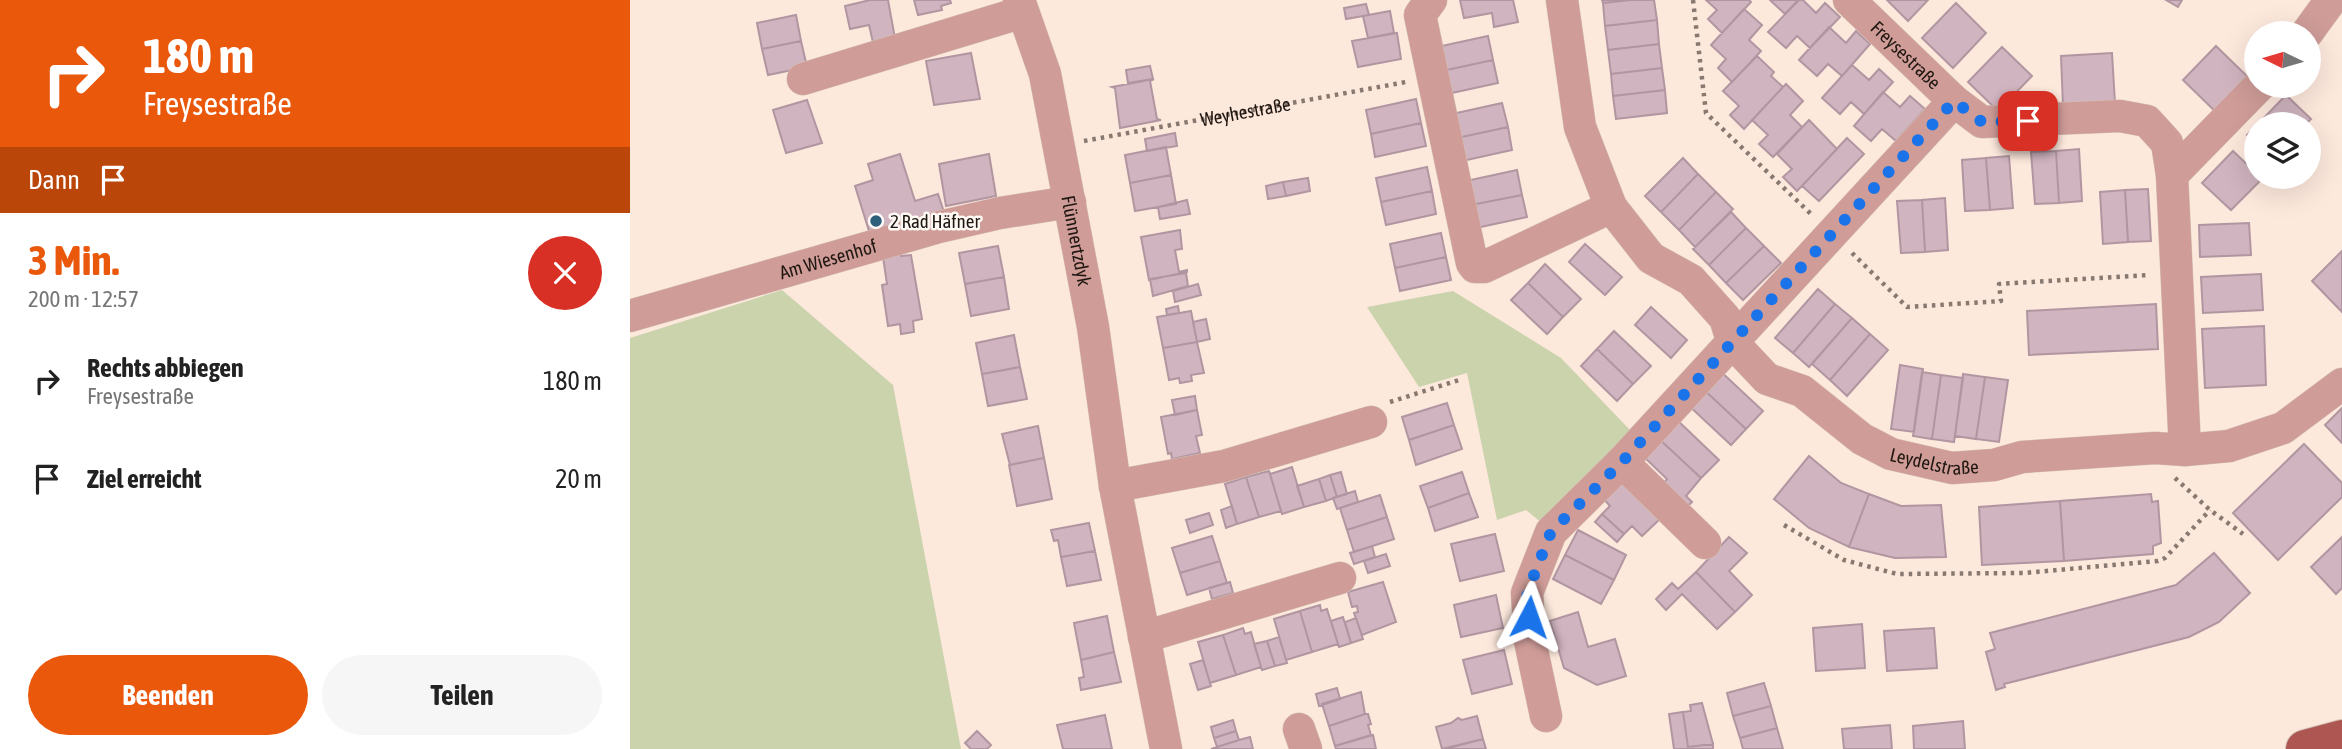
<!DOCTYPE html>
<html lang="de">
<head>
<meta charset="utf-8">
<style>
	body { margin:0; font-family:"Asap Condensed",sans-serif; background:#f6f6f6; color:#222; height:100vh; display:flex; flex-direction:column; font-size:26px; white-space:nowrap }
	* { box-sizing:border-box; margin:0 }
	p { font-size:23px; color:#767676 }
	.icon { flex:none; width:38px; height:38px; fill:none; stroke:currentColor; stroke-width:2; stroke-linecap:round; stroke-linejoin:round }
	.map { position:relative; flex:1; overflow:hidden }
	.side { display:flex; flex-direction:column; background:#fff; width:630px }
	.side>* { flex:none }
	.top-card { background:#ea580c; color:#fff; overflow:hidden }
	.needle { width:46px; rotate:275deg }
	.buttons { position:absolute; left:1614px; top:21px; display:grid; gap:14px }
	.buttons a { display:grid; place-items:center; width:77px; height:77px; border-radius:50%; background:#fff; box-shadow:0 7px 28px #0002; font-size:35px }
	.pin { position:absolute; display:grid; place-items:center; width:60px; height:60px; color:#fff; margin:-30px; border-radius:14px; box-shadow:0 4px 10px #0006 }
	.me { position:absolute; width:77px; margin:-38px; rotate:4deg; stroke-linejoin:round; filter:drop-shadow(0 0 5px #0008) }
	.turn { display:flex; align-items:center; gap:24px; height:147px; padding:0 28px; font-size:32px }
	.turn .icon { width:91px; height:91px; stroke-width:2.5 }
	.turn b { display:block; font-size:49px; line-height:60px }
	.then { display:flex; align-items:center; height:66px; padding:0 28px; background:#0003; gap:14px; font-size:26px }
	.round { display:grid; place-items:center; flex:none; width:74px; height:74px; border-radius:37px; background:#f6f6f6 }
	.overview { display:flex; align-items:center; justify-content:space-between; height:119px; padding:0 28px }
	h1 { font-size:42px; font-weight:700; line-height:52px; color:#ea580c }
	.cta { display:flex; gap:14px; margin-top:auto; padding:14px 28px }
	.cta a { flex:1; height:80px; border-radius:42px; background:#ea580c; color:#fff; font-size:28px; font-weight:700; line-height:80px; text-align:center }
	.cta a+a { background:#f6f6f6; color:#222 }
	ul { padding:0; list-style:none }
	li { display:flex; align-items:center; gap:21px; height:98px; padding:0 28px }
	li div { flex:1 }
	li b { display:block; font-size:26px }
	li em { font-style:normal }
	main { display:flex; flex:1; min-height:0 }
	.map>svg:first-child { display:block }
	.green { fill:#cbd3ad }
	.building { fill:#d0b4bf; stroke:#b196a1; stroke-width:2 }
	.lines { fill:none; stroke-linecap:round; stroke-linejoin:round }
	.minor-casing { stroke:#d5c2b7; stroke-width:33 }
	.major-casing { stroke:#d5c2b7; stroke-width:40 }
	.path { stroke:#887970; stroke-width:4.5; stroke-dasharray:3.5 5; stroke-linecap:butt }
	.minor { stroke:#cf9c98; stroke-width:32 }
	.major { stroke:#ae5651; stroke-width:38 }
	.route { stroke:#1a73e8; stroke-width:12; stroke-dasharray:0 21.6 }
	.poi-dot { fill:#2c607d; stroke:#fef9f5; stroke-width:2.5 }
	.labels { text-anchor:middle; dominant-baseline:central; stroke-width:5; stroke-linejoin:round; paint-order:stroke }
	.street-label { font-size:19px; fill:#201711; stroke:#fef9f5 }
	.poi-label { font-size:19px; fill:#201711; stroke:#fef9f5; text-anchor:start }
</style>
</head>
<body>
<main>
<section class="side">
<div class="top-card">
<div class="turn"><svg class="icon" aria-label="right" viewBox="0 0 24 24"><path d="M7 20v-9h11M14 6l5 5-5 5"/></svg><div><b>180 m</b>Freysestraße</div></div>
<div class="then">Dann<svg class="icon" aria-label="arrive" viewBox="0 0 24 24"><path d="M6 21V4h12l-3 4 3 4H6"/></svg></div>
</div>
<div class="overview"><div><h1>3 Min.</h1><p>200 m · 12:57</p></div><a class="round" style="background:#d93025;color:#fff"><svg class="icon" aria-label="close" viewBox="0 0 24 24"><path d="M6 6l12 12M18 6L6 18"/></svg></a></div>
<ul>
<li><svg class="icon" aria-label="right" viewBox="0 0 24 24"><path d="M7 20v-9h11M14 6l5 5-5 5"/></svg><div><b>Rechts abbiegen</b><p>Freysestraße</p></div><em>180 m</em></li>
<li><svg class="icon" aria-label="arrive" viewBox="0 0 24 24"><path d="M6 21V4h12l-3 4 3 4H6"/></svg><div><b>Ziel erreicht</b></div><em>20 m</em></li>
</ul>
<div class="cta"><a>Beenden</a><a>Teilen</a></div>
</section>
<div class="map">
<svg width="1712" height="749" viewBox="0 0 1712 749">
	<rect width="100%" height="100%" fill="#fde8dc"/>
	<path class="green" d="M152,290L263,385L331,749H0V338Z
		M823,291L931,358L1000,430L912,523L896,510L867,520L837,373L789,387L737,307Z"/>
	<path class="building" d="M240,0H258L266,44L244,47L239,25L220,29L215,6Z
		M284,0H320L321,3L311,6L312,10L288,15Z
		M830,0H883L888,22L864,27L862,13L834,18Z
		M972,0H1001L973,3Z
		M1001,0H1024L1027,20L975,26L973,3Z
		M1076,0H1119L1121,2L1092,33L1078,19L1087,10Z
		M1140,0H1168L1155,14Z
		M1169,0H1173L1186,13L1195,3L1210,17L1180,48L1167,36L1156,48L1138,32Z
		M1257,0H1298L1278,21Z
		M1536,0H1552L1548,7Z
		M1326,3L1356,33L1323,68L1292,38Z
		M736,4L739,15L716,19L714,8Z
		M1114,9L1132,25L1119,40L1131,51L1102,82L1088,68L1096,59L1081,45Z
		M760,11L764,33L738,38L733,16Z
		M166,15L171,41L132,49L127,23Z
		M1027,20L1029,44L978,50L975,26Z
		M1199,27L1216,43L1226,31L1240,44L1212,76L1198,64L1187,76L1169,60Z
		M767,33L771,59L728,67L722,41Z
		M858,36L863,60L812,71L807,47Z
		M171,41L177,67L138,75L132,49Z
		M1029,44L1032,68L981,74L978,50Z
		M1586,46L1622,81L1589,115L1553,80Z
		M1372,47L1402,76L1368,111L1338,82Z
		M341,53L350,99L304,105L296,61Z
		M1482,53L1485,103L1433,106L1431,56Z
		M1127,56L1144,72L1141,76L1153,87L1114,129L1100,115L1109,106L1093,91Z
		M863,60L868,83L817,94L812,71Z
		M1222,65L1239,80L1249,69L1263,82L1234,114L1221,102L1210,114L1192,98Z
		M520,66L523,79L498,83L496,70Z
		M1032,68L1035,90L983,96L981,74Z
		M524,79L520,81L527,119L531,120L490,128L485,88L482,87Z
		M1156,84L1173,101L1160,115L1172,127L1143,157L1129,144L1138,135L1122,120Z
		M1035,90L1037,113L986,119L983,96Z
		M1253,92L1270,107L1280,96L1295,109L1266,141L1252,129L1241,141L1224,126Z
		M1656,95L1681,119L1676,124H1628Z
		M786,99L791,123L741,134L736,110Z
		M177,100L192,143L156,153L143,110Z
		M872,103L878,127L827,138L822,114Z
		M1179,120L1207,149L1167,191L1153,177L1162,169L1147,154Z
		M791,123L796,146L745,157L741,134Z
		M1626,126V144L1617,135Z
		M878,127L882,150L832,161L827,138Z
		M545,133L547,146L517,151L515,139Z
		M1217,138L1234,154L1189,201L1172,186Z
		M536,147L541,175L500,183L495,155Z
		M1449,149L1452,201L1429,203L1426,151Z
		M1426,151L1429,203L1405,204L1401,152Z
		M1603,151L1626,173V177L1632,179L1601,210L1572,183Z
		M270,154L285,201L308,194L315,215L239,231L225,186L243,180L238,164Z
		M359,154L366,196L316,206L309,164Z
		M1379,156L1383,208L1360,210L1356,158Z
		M1053,158L1068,174L1031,212L1015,196Z
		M1356,158L1360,210L1335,211L1332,160Z
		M797,167L802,191L751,202L746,178Z
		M887,170L892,195L841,205L836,181Z
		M1068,174L1086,192L1049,230L1031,212Z
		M541,175L546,204L505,211L500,183Z
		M678,178L680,191L656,196L653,182Z
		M653,182L656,196L638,199L636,186Z
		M1518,189L1521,241L1498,242L1495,190Z
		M1495,190L1498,242L1473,244L1470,192Z
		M802,191L806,214L756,225L751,202Z
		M1086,192L1103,209L1065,247L1049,230Z
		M892,195L897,217L846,228L841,205Z
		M1315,198L1318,250L1295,252L1292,200Z
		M557,200L560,214L530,219L528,207Z
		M1292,200L1295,252L1271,253L1267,201Z
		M1101,212L1116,228L1079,265L1063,249Z
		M1619,223L1621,255L1570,257L1569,225Z
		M1116,228L1134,246L1096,283L1079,265Z
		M550,230L552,249L545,250L549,272L557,270V272L519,280L511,237Z
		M811,233L816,257L765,268L760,244Z
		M955,244L992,277L975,295L939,262Z
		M368,246L374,277L335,284L329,253Z
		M1134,246L1151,263L1113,300L1096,283Z
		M1712,251V312L1682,281Z
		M270,254L271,256L281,255L292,319L283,321L284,332L271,334L270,324L258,326L252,285L257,284L253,257Z
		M816,257L821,280L770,291L765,268Z
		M915,264L951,299L933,317L898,283Z
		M556,273L558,286L523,296L520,279Z
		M1631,274L1633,310L1573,313L1571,277Z
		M374,277L379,309L341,316L335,284Z
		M898,283L933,317L917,334L881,300Z
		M568,284L571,295L545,302L543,291Z
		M1188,289L1205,304L1163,353L1145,338Z
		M1205,304L1222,318L1179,367L1163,353Z
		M1526,304L1528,349L1399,355L1397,311Z
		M548,306L549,313L537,315L536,309Z
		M1021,307L1057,340L1041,358L1005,325Z
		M561,311L567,342L533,348L527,317Z
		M1222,318L1240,334L1200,380L1182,364Z
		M576,319L580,339L567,342L563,322Z
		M1634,326L1636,385L1575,388L1572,329Z
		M984,331L1021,366L1003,384L967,349Z
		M1240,334L1258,350L1217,396L1200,380Z
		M384,335L390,367L352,374L346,343Z
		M567,342L574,373L561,375L562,381L550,383L549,378L539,380L533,348Z
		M967,349L1003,384L987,401L951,366Z
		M1270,365L1293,369L1284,432L1261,429Z
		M390,367L397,399L358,406L352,374Z
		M1088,369L1133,411L1116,429L1071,387Z
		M1292,372L1311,375L1302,439L1283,436Z
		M1333,374L1355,377L1346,439L1325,436Z
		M1311,375L1333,378L1324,442L1302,439Z
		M1355,377L1378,380L1369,442L1346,439Z
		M1071,387L1116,429L1101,445L1057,404Z
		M565,396L567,410L545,415L542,400Z
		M817,403L824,425L779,440L772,417Z
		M1712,408V443L1695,425Z
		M567,410L572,435L566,436L570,453L542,459L541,453L538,454L531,417Z
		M1045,418L1089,460L1071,478L1027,437Z
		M824,425L832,449L786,465L779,440Z
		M408,426L414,458L380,465L372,434Z
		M1027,437L1071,478L1056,496L1062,502L1053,511L1029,488L1037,479L1011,454Z
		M1674,444L1712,483V497L1648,560L1603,513Z
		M1179,456L1211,483L1239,494L1219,547L1179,528L1144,499Z
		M414,458L422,499L387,506L379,465Z
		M662,467L674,507L652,514L640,474Z
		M639,471L651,511L629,517L616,477Z
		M711,472L717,494L707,497L700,475Z
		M832,472L839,493L798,508L790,486Z
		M700,475L707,497L696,501L689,479Z
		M616,477L629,517L607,524L595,484Z
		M990,478L1031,518L1012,536L1002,526L994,534L972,514L980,506L972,497Z
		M689,479L696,501L674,507L667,486Z
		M725,491L728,502L707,509L703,498Z
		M839,493L848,517L805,531L798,508Z
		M1239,494L1271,506L1311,505L1316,557L1265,558L1219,547Z
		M1521,494L1522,502L1528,501L1531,543L1523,546V554L1434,561L1430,501Z
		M750,495L757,517L717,530L710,508Z
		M1430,501L1434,561L1352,565L1349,507Z
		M602,506L607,524L596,528L591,510Z
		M579,513L583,525L560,533L556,520Z
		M972,514L994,534L987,542L965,522Z
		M757,517L764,539L724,552L717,530Z
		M459,523L465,551L431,557L428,540L424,541L421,530Z
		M948,530L996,555L984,580L935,555Z
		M865,534L874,571L830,581L821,544Z
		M582,536L590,561L550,573L542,548Z
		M1099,537L1117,553L1099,571L1122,595L1105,612L1066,572Z
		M1712,537V588L1706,594L1681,567Z
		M742,546L745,557L724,564L720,553Z
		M465,551L471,580L437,586L431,557Z
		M1584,553L1620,593L1589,622L1559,637L1374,684L1375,687L1366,690L1356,652L1365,649L1360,633L1546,585Z
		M756,554L760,566L738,573L734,561Z
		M935,555L984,580L971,604L923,579Z
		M590,561L597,583L557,595L550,573Z
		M1066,572L1105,612L1087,629L1052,594L1036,610L1026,599L1042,583L1048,589Z
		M600,582L603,593L582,599L579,588Z
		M753,582L766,622L732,635L724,613L728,612L727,606L722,607L718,592Z
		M866,595L873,628L831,637L824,605Z
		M690,605L691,611L697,609L708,644L682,652L670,611Z
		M670,611L682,652L656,660L644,619Z
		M948,612L958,647L985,639L996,676L967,685L934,668L920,621Z
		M477,616L484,652L451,660L444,623Z
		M713,617L721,643L709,647L701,621Z
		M726,618L733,639L721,643L715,622Z
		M1232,624L1235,668L1186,671L1183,628Z
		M613,628L615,634L621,632L631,667L606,675L593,635Z
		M1304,628L1307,668L1257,671L1254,631Z
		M593,635L606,675L580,683L568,642Z
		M649,637L657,663L645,666L637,641Z
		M637,641L645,666L632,670L624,644Z
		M874,650L882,684L842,694L833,660Z
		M484,652L491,682L451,690L449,678L454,677L451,660Z
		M573,660L581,686L568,690L560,664Z
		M1134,683L1141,706L1103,716L1097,693Z
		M707,688L710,699L689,706L686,694Z
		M731,692L735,714L699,726L692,704Z
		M1072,703L1083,744L1058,747L1053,712L1061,711L1060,705Z
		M1141,706L1147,728L1110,738L1103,716Z
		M1053,712L1058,747L1083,744V749H1044L1039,714Z
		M735,714H738L741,724L738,725L741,735L705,746L699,726Z
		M475,715L482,749H433L427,725Z
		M847,716L853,739L812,749L806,727L821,723L828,718L832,720Z
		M603,720L606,731L584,738L581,727Z
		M1333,721L1335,749H1284L1283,726Z
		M1260,725L1262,749H1214L1212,729Z
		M1147,728L1153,749H1113L1110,738Z
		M347,731L361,745L357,749H341L335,743Z
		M606,731L609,740L587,747L584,738Z
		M743,735L746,749H706L705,746Z
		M620,737L623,749H581L609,740Z
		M853,739L856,749H815Z"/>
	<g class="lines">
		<defs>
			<g id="minor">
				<path id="s2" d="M389,0L415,74L463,327L485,486L536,749"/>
				<path d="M801,0L790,15L842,263L845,267H854L981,207"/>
				<path id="s3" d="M932,0L950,127L981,207L1021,258L1061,280L1095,318L1103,343L1137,379L1172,391L1232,439L1261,454L1322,468L1364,465L1392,457L1525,448L1555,450L1599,446L1653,428L1712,384"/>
				<path id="s4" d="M1219,0L1324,101L1352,122L1490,116L1517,121L1537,143L1542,175L1555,450"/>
				<path d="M1677,33L1701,0"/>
				<path d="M173,79L393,12"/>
				<path d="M1542,175L1629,86"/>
				<path id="s5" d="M0,316L309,227L370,213L440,202"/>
				<path d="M992,462L1075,543"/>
				<path d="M485,486L594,466L741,422"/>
				<path d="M514,637L710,578"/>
				<path d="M916,716L900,641L897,593L921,532L992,462L1324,101"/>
				<path d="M669,729L676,749"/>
			</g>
			<path id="major" d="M1675,749L1712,739"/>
		</defs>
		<use href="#minor" class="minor-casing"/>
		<use href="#major" class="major-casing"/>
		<g class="path">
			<path d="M1063,0L1076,113L1183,216"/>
			<path id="s1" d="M454,141L776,82"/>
			<path d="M1222,253L1277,307L1371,301L1369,284L1518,275"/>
			<path d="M760,402L829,380"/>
			<path d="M1545,478L1580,510L1613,534"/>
			<path d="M1154,525L1214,560L1267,574L1394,573L1528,561L1535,558L1580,510"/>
		</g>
		<use href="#minor" class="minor"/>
		<use href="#major" class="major"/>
	</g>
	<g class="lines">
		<path class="route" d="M899,617L897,593L921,532L992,462L1324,101L1352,122L1398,121"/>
	</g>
	<circle class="poi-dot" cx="246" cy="221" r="7"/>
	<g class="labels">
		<g class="street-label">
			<text stroke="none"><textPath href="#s4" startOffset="79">Freysestraße</textPath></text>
			<text stroke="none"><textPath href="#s1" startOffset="164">Weyhestraße</textPath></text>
			<text stroke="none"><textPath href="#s2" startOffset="248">Flünnertzdyk</textPath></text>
			<text stroke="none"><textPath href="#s5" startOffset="206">Am Wiesenhof</textPath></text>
			<text stroke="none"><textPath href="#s3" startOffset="642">Leydelstraße</textPath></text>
		</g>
		<g class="poi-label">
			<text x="260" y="221">2 Rad Häfner</text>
		</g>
	</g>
</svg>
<div class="buttons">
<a><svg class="needle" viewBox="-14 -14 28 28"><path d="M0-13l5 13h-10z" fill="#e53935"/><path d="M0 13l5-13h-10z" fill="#767676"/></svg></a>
<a><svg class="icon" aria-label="layers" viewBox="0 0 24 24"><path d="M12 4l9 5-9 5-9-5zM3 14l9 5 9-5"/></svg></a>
</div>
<div class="pin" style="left:1398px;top:121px;background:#d93025"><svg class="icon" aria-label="arrive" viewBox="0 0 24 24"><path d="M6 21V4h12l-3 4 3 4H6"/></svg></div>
<svg class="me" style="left:899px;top:617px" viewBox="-20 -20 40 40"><path d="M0-17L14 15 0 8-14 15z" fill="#1a73e8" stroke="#fff" stroke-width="4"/></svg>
</div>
</main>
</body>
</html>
